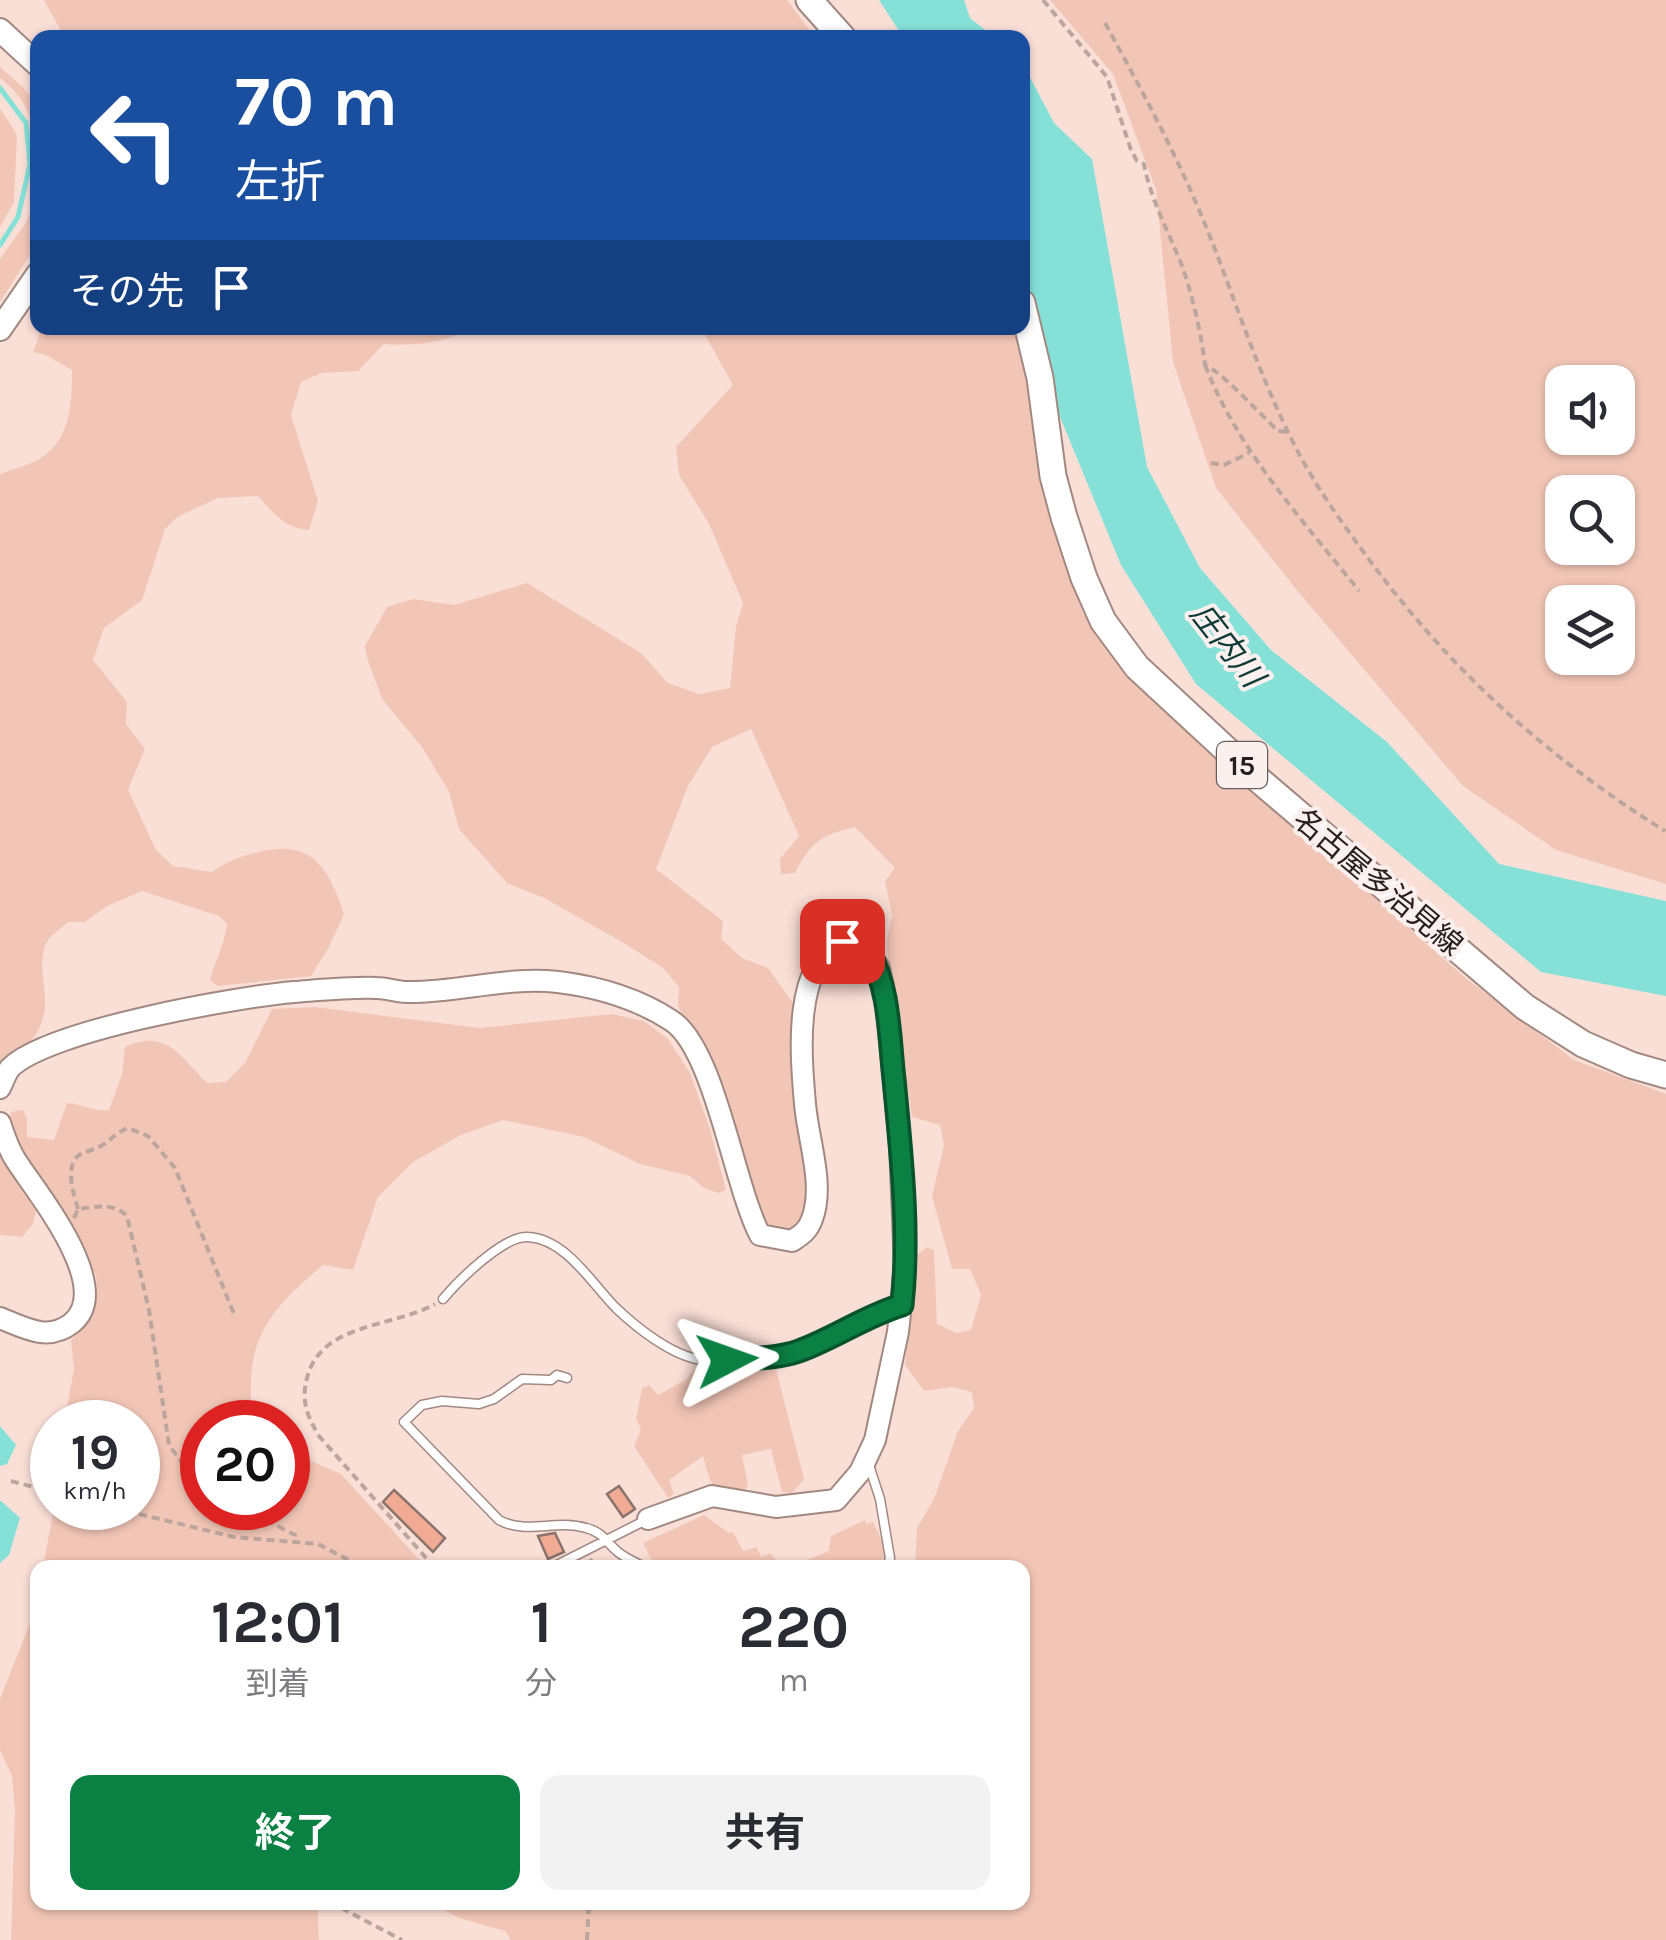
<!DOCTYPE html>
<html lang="ja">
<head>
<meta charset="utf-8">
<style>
	body { margin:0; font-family:Karla,"Noto Sans JP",sans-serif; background:#f2f2f3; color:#2b2b33; height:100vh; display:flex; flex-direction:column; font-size:38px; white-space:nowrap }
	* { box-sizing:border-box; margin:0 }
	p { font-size:32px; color:#7c7c81 }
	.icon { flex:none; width:55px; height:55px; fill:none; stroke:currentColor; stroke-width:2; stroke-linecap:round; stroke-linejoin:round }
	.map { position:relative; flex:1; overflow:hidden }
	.sheet { position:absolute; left:30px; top:1560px; width:1000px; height:350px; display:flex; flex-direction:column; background:#fff; border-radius:20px; box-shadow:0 2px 8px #0004 }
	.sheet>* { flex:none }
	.hud { position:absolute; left:30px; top:30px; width:1000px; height:305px; border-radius:20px; box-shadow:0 2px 8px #0004; background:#1a4fa0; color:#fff; overflow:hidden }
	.tools { position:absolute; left:1545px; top:365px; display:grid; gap:20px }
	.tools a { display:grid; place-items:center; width:90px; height:90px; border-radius:20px; background:#fff; box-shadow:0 2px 8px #0004; font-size:50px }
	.speed { position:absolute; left:30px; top:1400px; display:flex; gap:20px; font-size:50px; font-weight:700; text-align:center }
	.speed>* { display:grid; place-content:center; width:130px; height:130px; border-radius:50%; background:#fff; box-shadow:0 2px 8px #0004; line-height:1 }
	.speed small { font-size:25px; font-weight:400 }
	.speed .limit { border:15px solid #d22; background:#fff; color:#111 }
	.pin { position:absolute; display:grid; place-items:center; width:85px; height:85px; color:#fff; margin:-42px; border-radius:20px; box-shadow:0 5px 15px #0006 }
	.me { position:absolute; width:110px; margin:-55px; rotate:86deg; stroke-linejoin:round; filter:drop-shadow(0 0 8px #0008) }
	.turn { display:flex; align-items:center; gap:35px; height:210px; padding:0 40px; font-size:45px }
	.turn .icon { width:130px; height:130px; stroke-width:2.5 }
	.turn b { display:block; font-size:70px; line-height:85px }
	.then { display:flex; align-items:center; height:95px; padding:0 40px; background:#0003; gap:20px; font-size:38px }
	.eta { display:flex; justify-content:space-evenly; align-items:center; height:170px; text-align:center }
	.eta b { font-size:60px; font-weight:700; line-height:70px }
	.primary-button { display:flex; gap:20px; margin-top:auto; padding:20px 40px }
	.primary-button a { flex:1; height:115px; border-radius:20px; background:#0b8043; color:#fff; font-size:40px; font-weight:700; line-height:115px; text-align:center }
	.primary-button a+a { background:#f2f2f3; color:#2b2b33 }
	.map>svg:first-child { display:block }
	.green { fill:#f2c6b7; fill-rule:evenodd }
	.water { fill:#85e1d8 }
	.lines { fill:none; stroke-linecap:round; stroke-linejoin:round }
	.stream { stroke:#85e1d8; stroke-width:5 }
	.building { fill:#f1ab94; stroke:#8a736c; stroke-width:2.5 }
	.service-casing { stroke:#a18981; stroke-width:11 }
	.tertiary-casing { stroke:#a18981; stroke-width:24 }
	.secondary-casing { stroke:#a18981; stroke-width:26 }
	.primary-casing { stroke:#a18981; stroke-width:29 }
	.path { stroke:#bba59f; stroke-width:4; stroke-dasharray:8 5; stroke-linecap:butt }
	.service { stroke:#fff; stroke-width:8 }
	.tertiary { stroke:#fff; stroke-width:20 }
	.secondary { stroke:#fff; stroke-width:22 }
	.primary { stroke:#fff; stroke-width:25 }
	.route-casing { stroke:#07532c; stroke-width:25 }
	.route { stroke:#0b8043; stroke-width:18 }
	.labels { text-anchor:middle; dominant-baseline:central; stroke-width:8; stroke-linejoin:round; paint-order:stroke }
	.shield { fill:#fbf0ed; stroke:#675d5a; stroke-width:2.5 }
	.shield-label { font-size:28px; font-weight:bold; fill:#281e1b }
	.street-label { font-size:30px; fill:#281e1b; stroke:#fbf0ed }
	.water-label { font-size:32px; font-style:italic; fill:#0d3a36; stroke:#fbf0ed }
</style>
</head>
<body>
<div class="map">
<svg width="1666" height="1940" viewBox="0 0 1666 1940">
	<rect width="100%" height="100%" fill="#fadfd7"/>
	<path class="green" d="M44,0H787L815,37L65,38Z
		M1050,0H1666V884L1556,850L1463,786L1295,588L1216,488L1173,362L1156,190L1113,74ZM1562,382H1618V438H1562ZM1562,492H1618V548H1562ZM1562,602H1618V658H1562Z
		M0,67C41,103 38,99 37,153C35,121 26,98 0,78Z
		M0,108L17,135L14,202L0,227Z
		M37,188V244L0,302V259L27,221Z
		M42,328H474C443,343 418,346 384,344L358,371L321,373L301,382L291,415L318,501L309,530C286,529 273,513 258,496L218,498L177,517L165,529L142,600L104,628L93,660L127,702L126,724L145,749L128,790L156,850L173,866L212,872C226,862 238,857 255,853C310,838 328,865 344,914L329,947L311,976L218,986L210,980C215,961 225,943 227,924L219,916L142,891L107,906L85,922H68C62,928 49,936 46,944C35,969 52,996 42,1021C33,1048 17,1048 0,1065V474C12,469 28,466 39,459C71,440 72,403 72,370L46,355L33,352Z
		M701,328H1014L1082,612L1149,696L1463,976L1574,1060L1666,1094V1940H511L505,1931L459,1918L432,1903L1022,1902V1568L915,1567L917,1528L934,1499L958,1431L974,1408L972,1392L951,1387L924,1391L905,1365L917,1255L927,1247L934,1250L937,1324L956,1333L971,1330L981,1295L970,1269H952L932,1196L944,1145L940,1125L912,1117L888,966L887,942L892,915L885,881L895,868L855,827C821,835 812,841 795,873L781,874L780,859L799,836L751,729L712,747L688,786L656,869L723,921L721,939L742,958L768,968L796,1007L808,1208L798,1227L789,1231L774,1230L757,1214L733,1120L704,1049L678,1007L679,987L663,968L622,942L544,898L507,883L459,829L449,792L422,747L382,699L367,658L365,646L387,607L413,599L454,605L527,583L641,653L668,683L699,694L730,688L736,627L743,603L709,524L679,475L676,447L733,385Z
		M314,1007L480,1028L611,1014L644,1021L668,1039L690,1073L710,1129L726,1190L718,1193L704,1188L690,1176L640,1164L584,1137L503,1120L461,1135L413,1162L378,1197L353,1270L323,1265C283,1299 251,1328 251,1384C251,1398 250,1410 257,1422H202V1508H288V1451L341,1474L426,1567H43L54,1508H138V1422H64L74,1369L71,1341L93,1311L97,1291L96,1275L84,1252L21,1155L8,1127L11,1112L23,1110L27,1118V1137L54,1140L67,1103C83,1104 93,1112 109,1110L122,1074L125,1047C166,1028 180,1056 207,1083L226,1082L245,1063L272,1009Z
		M0,1153L36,1211L33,1224L22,1237L0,1235Z
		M775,1365L804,1479L792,1493L782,1492L771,1449L742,1455L748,1485L742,1494C708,1487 712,1488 703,1456L669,1480L674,1494L668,1498L634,1446L641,1429L636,1419L642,1388L649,1385L658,1395L686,1380L694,1370Z
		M704,1515L729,1533L733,1532L743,1551L757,1547L761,1557L770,1553L782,1567H655L643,1543Z
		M865,1520L867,1524L873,1522C880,1537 889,1551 883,1568L802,1567L800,1563L829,1551L831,1536Z
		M37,1593L38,1902L312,1903L318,1912L319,1940H11L15,1810L12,1776L0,1750V1699L34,1613Z"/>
	<path class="water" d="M879,0H964L970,18L994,37H903Z
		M1022,62L1054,123L1092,159L1147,467L1200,568L1271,650L1387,742L1499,864L1666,901V996L1541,972L1196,684L1121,565L1058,412L1023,264Z
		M0,1426L16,1445L7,1464L0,1466Z
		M0,1500L20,1518L9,1555L0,1563Z"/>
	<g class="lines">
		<path class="stream" d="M0,88L26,123L30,164L18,217L0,245"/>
	</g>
	<path class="building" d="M619,1486L635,1509L623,1517L607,1494Z
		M394,1490L445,1538L433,1552L383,1502Z
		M555,1533L564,1552L548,1559L538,1536Z"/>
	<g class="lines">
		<defs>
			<path id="service" d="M443,1299C458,1281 504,1235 528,1237C566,1239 592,1284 616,1308C637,1328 671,1355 701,1360C726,1364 776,1359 800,1351C834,1338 863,1316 898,1306
				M567,1378L557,1375L551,1380L522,1379L494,1399L479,1404L442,1401L422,1405L404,1422L499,1520C526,1535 556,1519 586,1528C603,1532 606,1542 618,1552C625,1558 637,1563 646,1568
				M868,1462L880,1499L890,1558L887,1568
				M551,1568L646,1520"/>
			<path id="tertiary" d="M0,1088C3,1082 6,1073 10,1068C48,1030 237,997 294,992C321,990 350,987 377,988C387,988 397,992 407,992C457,993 508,976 558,982C599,987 637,998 672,1021C715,1050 734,1186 760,1235L792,1241C801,1235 808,1231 812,1219C825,1185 808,1140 805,1104C801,1057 792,965 842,941L868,950L879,968L886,1000L900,1144L905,1266L898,1332L875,1440L860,1472L836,1500L776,1507L712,1496L648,1519
				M0,1123C4,1135 8,1148 15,1159C35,1191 116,1287 72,1323C48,1342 25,1328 0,1318"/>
			<path id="secondary" d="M0,30L38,65
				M0,329L38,274"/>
			<path id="primary" d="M809,0L843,38
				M1022,303L1040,378L1053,476L1064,517L1084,578L1103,621L1137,667L1259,780L1525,1007L1583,1044L1631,1065L1666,1075"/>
		</defs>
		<use href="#service" class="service-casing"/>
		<use href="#tertiary" class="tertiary-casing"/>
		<use href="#secondary" class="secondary-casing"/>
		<use href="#primary" class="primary-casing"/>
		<path class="path" d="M1043,0L1107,77L1131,150L1137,161L1144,164C1151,201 1169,232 1182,266C1192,293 1202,337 1205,365C1222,372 1261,415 1278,431L1288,432
			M1105,23C1143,92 1180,161 1209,234C1237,305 1260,378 1295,446C1314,484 1340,520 1365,554C1449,669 1545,756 1665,831
			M1205,365C1239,452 1302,519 1359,591
			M1211,463L1224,465L1249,453
			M78,1209C74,1195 64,1167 79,1155C85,1151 95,1150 101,1146C111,1140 117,1132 128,1128L148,1136L175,1168L234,1314
			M74,1218L78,1209C97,1207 113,1202 127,1216L149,1310L169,1445L185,1467L202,1480
			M11,1481L52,1492
			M114,1508L234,1537L318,1544L364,1568
			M243,1508L295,1535V1541
			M590,1559L596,1568
			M435,1568L319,1436C307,1416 301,1401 307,1378C321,1322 393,1328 435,1304
			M330,1902L402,1940
			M587,1940L589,1902"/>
		<use href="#service" class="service"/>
		<use href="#tertiary" class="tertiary"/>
		<use href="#secondary" class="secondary"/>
		<use href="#primary" class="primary"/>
	</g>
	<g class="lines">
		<defs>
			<path id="route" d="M727,1360C751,1358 776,1359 799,1351C835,1338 865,1316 902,1305C910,1230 901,1153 894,1079C889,1035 890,989 868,950L842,941"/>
		</defs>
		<use href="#route" class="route-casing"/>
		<use href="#route" class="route"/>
	</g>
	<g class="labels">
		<rect class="shield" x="1217" y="742" width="50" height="46" rx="8"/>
		<g class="shield-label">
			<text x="1242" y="765">15</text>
		</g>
		<g class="street-label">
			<text transform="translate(1378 882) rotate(40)">名古屋多治見線</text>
		</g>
		<g class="water-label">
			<text transform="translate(1227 645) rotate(52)">庄内川</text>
		</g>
	</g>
</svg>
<div class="tools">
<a><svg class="icon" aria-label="sound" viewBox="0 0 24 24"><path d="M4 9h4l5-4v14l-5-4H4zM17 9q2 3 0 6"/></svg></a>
<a><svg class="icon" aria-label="search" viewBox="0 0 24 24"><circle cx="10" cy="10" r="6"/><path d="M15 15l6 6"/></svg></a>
<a><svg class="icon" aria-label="layers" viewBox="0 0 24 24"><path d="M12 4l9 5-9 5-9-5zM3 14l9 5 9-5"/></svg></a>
</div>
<div class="speed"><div>19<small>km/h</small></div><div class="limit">20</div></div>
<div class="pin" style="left:842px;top:941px;background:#d93025"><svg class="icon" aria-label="arrive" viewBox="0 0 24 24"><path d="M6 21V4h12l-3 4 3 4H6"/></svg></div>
<svg class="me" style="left:727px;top:1360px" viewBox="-20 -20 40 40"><path d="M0-17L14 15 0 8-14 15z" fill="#0b8043" stroke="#fff" stroke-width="4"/></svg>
<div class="hud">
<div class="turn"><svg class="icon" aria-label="left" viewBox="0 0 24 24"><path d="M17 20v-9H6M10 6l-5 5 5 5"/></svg><div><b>70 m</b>左折</div></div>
<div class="then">その先<svg class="icon" aria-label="arrive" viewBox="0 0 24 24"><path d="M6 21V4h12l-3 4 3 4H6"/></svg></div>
</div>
<section class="sheet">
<div class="eta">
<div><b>12:01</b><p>到着</p></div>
<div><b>1</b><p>分</p></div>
<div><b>220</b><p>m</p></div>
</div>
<div class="primary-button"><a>終了</a><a>共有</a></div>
</section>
</div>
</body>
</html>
